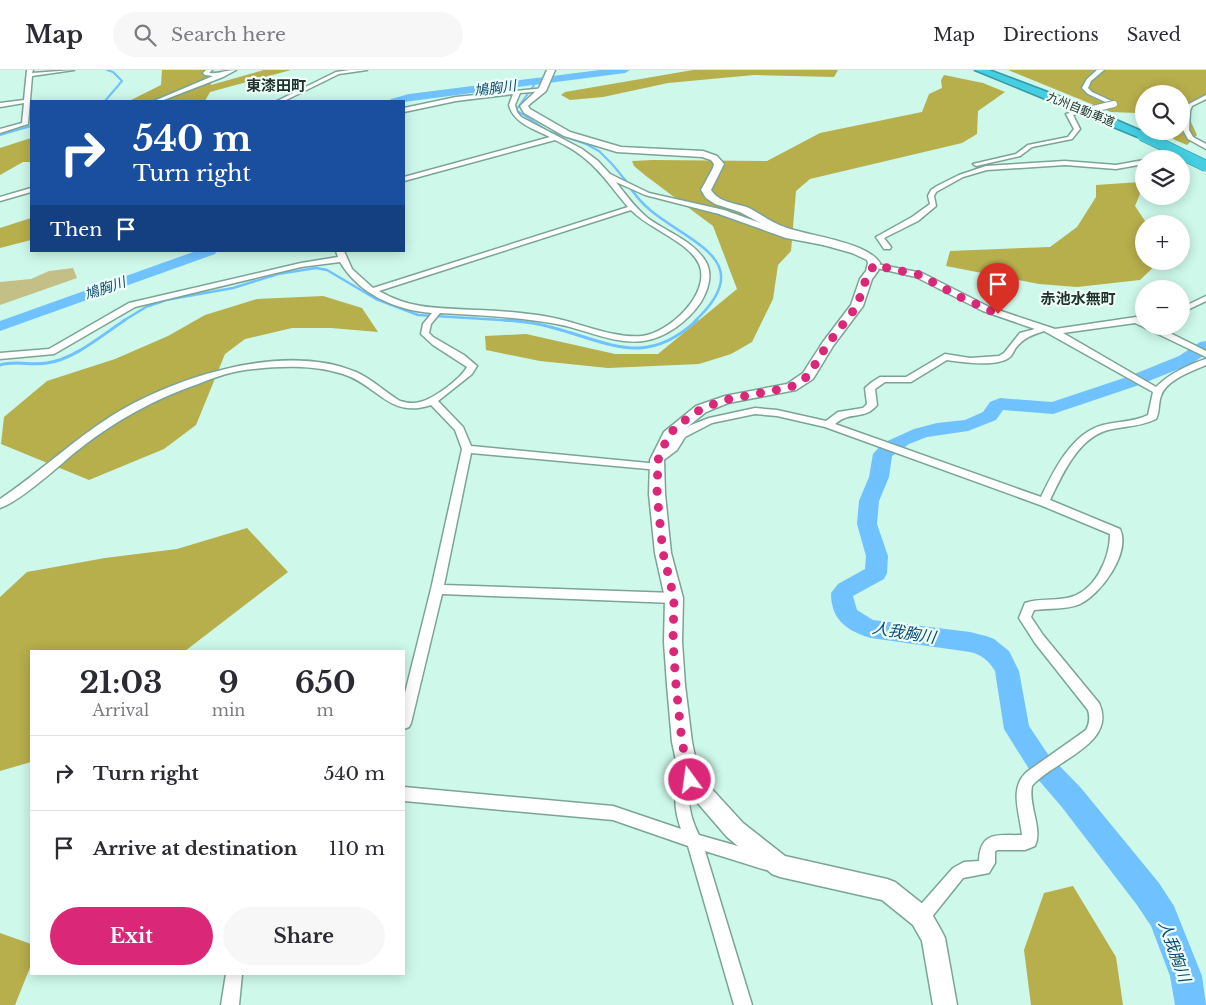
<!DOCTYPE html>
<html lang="en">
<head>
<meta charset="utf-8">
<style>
	body { margin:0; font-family:"Libre Baskerville","Noto Sans JP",serif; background:#f7f7f7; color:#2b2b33; height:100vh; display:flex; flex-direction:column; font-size:19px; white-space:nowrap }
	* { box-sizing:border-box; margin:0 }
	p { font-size:16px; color:#7c7c81 }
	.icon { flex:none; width:28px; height:28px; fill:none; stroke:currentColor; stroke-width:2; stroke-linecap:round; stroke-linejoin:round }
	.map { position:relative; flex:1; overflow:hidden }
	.details { position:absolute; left:30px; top:580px; width:375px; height:325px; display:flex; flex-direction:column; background:#fff; border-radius:0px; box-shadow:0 2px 12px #0003 }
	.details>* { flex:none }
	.banner { position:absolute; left:30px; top:30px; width:375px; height:152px; border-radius:0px; box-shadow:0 2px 12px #0003; background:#1a4fa0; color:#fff; overflow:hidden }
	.tools { position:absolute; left:1135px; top:15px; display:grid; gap:10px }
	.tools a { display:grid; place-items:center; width:55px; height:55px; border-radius:50%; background:#fff; box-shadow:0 2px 12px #0003; font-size:25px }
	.pin { position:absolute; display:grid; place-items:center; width:42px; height:42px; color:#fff; margin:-51px -21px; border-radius:50% 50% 50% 0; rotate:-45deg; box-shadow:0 0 5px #0007 }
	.pin .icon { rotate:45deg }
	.me { position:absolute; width:55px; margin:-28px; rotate:346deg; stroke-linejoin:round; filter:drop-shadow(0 0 4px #0008) }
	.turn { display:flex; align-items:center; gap:18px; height:105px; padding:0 20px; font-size:22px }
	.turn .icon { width:65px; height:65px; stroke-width:2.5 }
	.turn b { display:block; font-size:35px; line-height:42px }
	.then { display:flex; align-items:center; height:48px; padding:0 20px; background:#0003; gap:10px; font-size:19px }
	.eta { display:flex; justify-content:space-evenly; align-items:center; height:85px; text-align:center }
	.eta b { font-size:30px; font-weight:800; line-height:35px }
	.button { display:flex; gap:10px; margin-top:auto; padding:10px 20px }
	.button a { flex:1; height:58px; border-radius:30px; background:#db2777; color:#fff; font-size:20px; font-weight:800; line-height:58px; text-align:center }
	.button a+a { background:#f7f7f7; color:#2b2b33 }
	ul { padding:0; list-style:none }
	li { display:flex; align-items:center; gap:15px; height:75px; padding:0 20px; border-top:1px solid #e1e1e2 }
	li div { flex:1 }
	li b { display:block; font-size:19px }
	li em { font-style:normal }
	header { display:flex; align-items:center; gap:30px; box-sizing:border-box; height:70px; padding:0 25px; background:#fff; border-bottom:1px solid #e1e1e2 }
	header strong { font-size:24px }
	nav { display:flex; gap:28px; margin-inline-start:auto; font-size:18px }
	.search { width:350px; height:45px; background:#f7f7f7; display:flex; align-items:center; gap:12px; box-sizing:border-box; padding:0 18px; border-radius:28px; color:#7c7c81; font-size:19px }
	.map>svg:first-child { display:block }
	.green { fill:#c4bf87 }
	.forest { fill:#b7ae4c }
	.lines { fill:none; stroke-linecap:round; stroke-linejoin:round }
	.stream-far2 { stroke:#6fc2ff; stroke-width:2 }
	.stream-far1 { stroke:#6fc2ff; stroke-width:2.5 }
	.stream { stroke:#6fc2ff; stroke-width:3 }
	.river { fill:#6fc2ff; fill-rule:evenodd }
	.street-casing { stroke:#7ba497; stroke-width:3 }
	.secondary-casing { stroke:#7ba497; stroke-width:3 }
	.highway-casing { stroke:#3898a3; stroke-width:3 }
	.street { fill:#fff; fill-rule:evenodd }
	.secondary { fill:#fff; fill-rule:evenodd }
	.highway { fill:#44cfe2; fill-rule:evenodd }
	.street-bridge-casing { stroke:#7ba497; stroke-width:8; stroke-linecap:butt }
	.highway-bridge-casing { stroke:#3898a3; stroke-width:12; stroke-linecap:butt }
	.street-bridge { stroke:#fff; stroke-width:6 }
	.highway-bridge { stroke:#44cfe2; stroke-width:11 }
	.route { stroke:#db2777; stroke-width:9; stroke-dasharray:0 16.2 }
	.labels { text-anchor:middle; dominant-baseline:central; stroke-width:4.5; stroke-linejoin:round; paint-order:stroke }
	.far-street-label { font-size:12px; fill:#23332e; stroke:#eefff9 }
	.far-water-label { font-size:14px; font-style:italic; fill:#0c4c74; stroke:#eefff9 }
	.far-quarter-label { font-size:15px; font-weight:bold; fill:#23332e; stroke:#eefff9 }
	.water-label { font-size:16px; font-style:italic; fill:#0c4c74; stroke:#eefff9 }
</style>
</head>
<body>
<header>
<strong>Map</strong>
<div class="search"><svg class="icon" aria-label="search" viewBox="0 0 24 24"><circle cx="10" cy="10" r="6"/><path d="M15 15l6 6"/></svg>Search here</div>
<nav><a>Map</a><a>Directions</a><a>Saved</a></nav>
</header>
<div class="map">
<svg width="1206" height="935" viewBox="0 0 1206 935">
	<rect width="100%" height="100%" fill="#cdf8ea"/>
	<path class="green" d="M73,198L77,208L0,235V212L31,209L49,201Z"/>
	<path class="forest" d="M162,0H212L211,15L264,0H291L210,22L205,31H129L161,15Z
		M693,0H838L834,7L754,5L668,13L603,27L570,30L561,25L565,22Z
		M1008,0H1206V28L1185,39L1197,65L1187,75L1175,70L1162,61H1181V24H1144V48L1137,43L1111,42Z
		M944,5L983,13L1005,22L978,41L977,64L962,73L810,109L796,121L791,181L778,195L773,229L752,272L731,284L699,294L608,298L540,291L486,280L485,266L526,264L615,284H658L737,219L713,156L646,106L634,96L632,91L653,90L767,91L820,63L922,42L929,24L942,18L941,10Z
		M31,68V92H23L0,105V78Z
		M1140,112V124L1135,136L1147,154H1144V191H1160L1140,210L1077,217L1039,214L946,196L950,181L1050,177L1077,157L1096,127V115Z
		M31,148V170L0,178V158Z
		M323,226L362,238L378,262L331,258H292L245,269L225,284L196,355L164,379L89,410L1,374L4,347L47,311L115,289L168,266L205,245L257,229Z
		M247,458L288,502L185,581H31V692L0,701V527L27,502L105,488L177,479Z
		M1073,816L1116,887L1123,935H1031L1024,880L1044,823Z
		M0,863L31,874V895L15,935H0Z"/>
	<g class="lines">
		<path class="stream-far2" d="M537,11L516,40L548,61L586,74L599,81L612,94L626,111
			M105,31L122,11L113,2L107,0
			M0,65L31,56"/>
		<path class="stream-far1" d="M625,110C632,121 639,131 650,140C691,174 759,191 695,251
			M123,251L146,237L166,230L233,218L278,204L316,198L327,200L376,229L418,245L518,251"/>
		<path class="stream" d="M504,250C521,251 537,253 554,258C610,273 646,298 697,250
			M0,295C16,290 31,296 47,293C75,289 102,265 125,250"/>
		<path class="river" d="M600,0H630L625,3L404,32L390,31L391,29L409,24Z
			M196,181H217L215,184L0,261V251Z
			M1206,271V284L1191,294L1139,315L1059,342L1053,344L1003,340L996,350L968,361L927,367L909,374L892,386L889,407L879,431L877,454L888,486L887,503L884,509L853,526L857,540L873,550L970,562L986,566L994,569L1009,581L1019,601L1029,656L1047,683L1081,718L1159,813L1174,836L1202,906L1206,935H1175L1170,906L1151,856L1137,835L1061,736L1029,699L1004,659L995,601C989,591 981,584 970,582L871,568C847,561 831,550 831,523L838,514L865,499L866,486L857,454L859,431L869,407L873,384L883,373L914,359L937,353L965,350L983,342L990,332L1000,328L1052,332L1127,307L1179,286L1200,272Z"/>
		<defs>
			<path id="street" d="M27,0H33L32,3L74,0L32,6L28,54L0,63V59L22,53L24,33L0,37V33L24,30Z
				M206,0H212L209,3C219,4 226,0 236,0L223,7L161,31H154L213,6L205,5L203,3Z
				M350,0H367L339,4L284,31H277L336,2Z
				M1097,0H1104L1091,11L1088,18L1092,22L1116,33V35H1112L1088,24L1082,18L1087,9Z
				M545,18L543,21L520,23L515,35L517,42L521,47L582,79L598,91L610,104L649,123L724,140L791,164L833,174L829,176L786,168L719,144L645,125L616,112C626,125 636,139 649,149C667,162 694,171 706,192C713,205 708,220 701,232C688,251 666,268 643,271C614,275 585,259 557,254C518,247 479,245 440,243L431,254L429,263L433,267L464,285L477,296L472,304L438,331L463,357L471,376L659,394L664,397L659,400L471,383L444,515L674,523L678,525L680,528L678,531L674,533L442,524L411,653L409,657L404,659V627L431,519L462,379L455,360L431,335C389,349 378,315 343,304C312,294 277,296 245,300C229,302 213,308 198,314C150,331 113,352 73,384C57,398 19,432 0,438V429C39,403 73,370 113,345C176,306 284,272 356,302C372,309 385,322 400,331C407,333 413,334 420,332C433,329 461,309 467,297L433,275L421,264L423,254L432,243C395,240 359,224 340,192L301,197L135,237L54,284L0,289V283L49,279L129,233L301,193L338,187L336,181H344L352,199L373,218L628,137C603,107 593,88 555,70L404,111V107L550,67C536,60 513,53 509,35L513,24L456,31L404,42V38L456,27ZM631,140C649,159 688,171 699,194C712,223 669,263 642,266C614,269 578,252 549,247C526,243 502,241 478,240C441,238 412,240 379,221Z
				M1206,25V29L1192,36L1190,41L1189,60L1193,67L1206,74V79L1188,69L1183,60L1184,41L1187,35Z
				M1080,40L1083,42L1082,43L1073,45L1080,59L1072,69L1032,77L1020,86L976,96L973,94L1016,84L1028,75L1068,67L1074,59L1066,44Z
				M1144,90V94L1116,99L1065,95L987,100L963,107L936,122L934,126L936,136L918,151L884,168L891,177L890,179H884L876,167L912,147L930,134L928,126L931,120L937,116L959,105L986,96L1065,91L1116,95Z
				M31,118V122L0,131V127Z
				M872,193L922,203L989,237L1055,259L1136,247L1144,251V256H1156L1206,281V287L1135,253L1063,263L1156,317C1169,304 1189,294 1206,289V295C1192,301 1166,310 1161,326C1158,333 1160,342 1156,349C1140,357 1124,356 1108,360C1078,368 1062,405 1050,430L1120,459C1131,483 1101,524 1080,534C1066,540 1049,538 1034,540L1031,547L1043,565L1099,633C1118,674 1053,691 1032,716C1028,736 1043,758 1035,776L1025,780H997L995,782V793L989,803L963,808L927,853L921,855L915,853L913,847L915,841L953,798L964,792L979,791C980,760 999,766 1022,765C1020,743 1008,717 1028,701L1086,660C1090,653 1090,647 1088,640L1035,573L1019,548L1025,533C1039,528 1053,531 1067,528C1095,523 1110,488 1110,464L1040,435L825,357L777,346L755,344L712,353L685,367L677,380L661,392H653L652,390L669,376L677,363L691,355L709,348L755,338L777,340L826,351L838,342L863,338L867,334L865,318L872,312L880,307H906L945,284L970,288L999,286L1004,283L1020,263L1035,259L983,241L916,207L872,197ZM1044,261L1153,322L1148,345C1134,352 1118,351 1103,355C1072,363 1054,400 1041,427L835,354C851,340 864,351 877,335L875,319L885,312H911L947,290C961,292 1000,298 1011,286C1012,285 1015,279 1015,279C1023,268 1032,265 1044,261Z
				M1206,226V231L1181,243V238Z
				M690,702L695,704L697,709C695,713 693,716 691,720C686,734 693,753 699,765L766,784L771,787L774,792L771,797L766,800L705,781L752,935H734L688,776L613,750L404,731V717L613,736L681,759C675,743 669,711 690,702Z
				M226,904H242L239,935H221Z"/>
			<path id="secondary" d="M547,0H555L546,21L530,34L528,36L530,39L570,62L621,77L703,81L717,86L724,94L711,120C719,133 736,133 749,138C761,144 773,154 787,158C810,166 867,172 880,193L878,201L872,209L863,236L833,276L813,309L796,320L728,333L706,342L675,367L664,390L665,424L671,483L683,528L682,572L685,615L692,672L699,705L743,753L785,786L887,809L895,812L929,839L941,860L945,868L957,935H933L922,871L913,855L882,830L780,807L772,804L727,767L683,716L680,709L672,672L667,615L664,572L665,528L655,483L649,424L650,390L664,362L696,336L725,326L787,314L803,303L823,272L851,235L860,209L866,201L868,193L867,190L852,183L777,162L740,142L715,134L706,128L701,120L713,98L714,94L711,90L702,87L617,82L564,66L524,43L520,36L539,18Z"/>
			<path id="highway" d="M975,0H989L1079,34L1146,63L1148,65L1142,68L1138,67Z"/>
		</defs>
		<use href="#street" class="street-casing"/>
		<use href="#secondary" class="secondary-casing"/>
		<use href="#highway" class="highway-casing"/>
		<use href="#street" class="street"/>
		<use href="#secondary" class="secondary"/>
		<use href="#highway" class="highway"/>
		<defs>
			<path id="street-bridge" d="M1080,42L1114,34"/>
			<path id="highway-bridge" d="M1142,65L1206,96"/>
		</defs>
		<use href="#street-bridge" class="street-bridge-casing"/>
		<use href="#highway-bridge" class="highway-bridge-casing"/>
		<use href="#street-bridge" class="street-bridge"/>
		<use href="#highway-bridge" class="highway-bridge"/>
	</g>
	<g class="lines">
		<path class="route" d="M690,710L682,672L676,615L673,572L674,528L663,483L657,424L658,390L669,364L684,351L701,339L725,330L791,317L808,306L827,275L857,236L866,209L874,195L920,205L958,226L998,244"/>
	</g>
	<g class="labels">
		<g class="far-street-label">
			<text transform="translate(1081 39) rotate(22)">九州自動車道</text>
		</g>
		<g class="far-water-label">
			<text transform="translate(495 18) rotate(-8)">鳩胸川</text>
			<text transform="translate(105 218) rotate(-19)">鳩胸川</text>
		</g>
		<g class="far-quarter-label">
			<text x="276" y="15">東漆田町</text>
			<text x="1078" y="228">赤池水無町</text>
		</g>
		<g class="water-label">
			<text transform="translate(904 562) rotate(9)">人我胸川</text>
			<text transform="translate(1175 881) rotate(70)">人我胸川</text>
		</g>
	</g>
</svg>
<div class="tools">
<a><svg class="icon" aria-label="search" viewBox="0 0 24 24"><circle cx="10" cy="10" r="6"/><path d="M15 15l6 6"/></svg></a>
<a><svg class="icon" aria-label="layers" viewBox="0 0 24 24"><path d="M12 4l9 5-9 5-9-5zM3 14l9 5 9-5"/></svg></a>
<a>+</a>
<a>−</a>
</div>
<div class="pin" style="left:998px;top:244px;background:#d93025"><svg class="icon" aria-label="arrive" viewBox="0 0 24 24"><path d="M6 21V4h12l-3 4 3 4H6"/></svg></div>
<svg class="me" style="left:690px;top:710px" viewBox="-20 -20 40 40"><circle r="17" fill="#db2777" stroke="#fff" stroke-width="3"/><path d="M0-11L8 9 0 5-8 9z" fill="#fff"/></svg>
<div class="banner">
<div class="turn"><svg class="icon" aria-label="right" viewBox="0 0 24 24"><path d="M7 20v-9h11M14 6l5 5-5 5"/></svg><div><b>540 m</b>Turn right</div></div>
<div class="then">Then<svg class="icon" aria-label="arrive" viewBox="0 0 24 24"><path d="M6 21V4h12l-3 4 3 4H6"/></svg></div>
</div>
<section class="details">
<div class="eta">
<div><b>21:03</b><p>Arrival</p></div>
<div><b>9</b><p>min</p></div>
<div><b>650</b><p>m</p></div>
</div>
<ul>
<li><svg class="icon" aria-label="right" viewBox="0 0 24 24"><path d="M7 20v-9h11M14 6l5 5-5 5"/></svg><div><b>Turn right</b></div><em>540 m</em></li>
<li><svg class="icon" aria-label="arrive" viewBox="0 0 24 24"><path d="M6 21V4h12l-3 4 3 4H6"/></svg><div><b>Arrive at destination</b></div><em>110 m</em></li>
</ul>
<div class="button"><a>Exit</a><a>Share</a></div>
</section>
</div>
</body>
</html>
